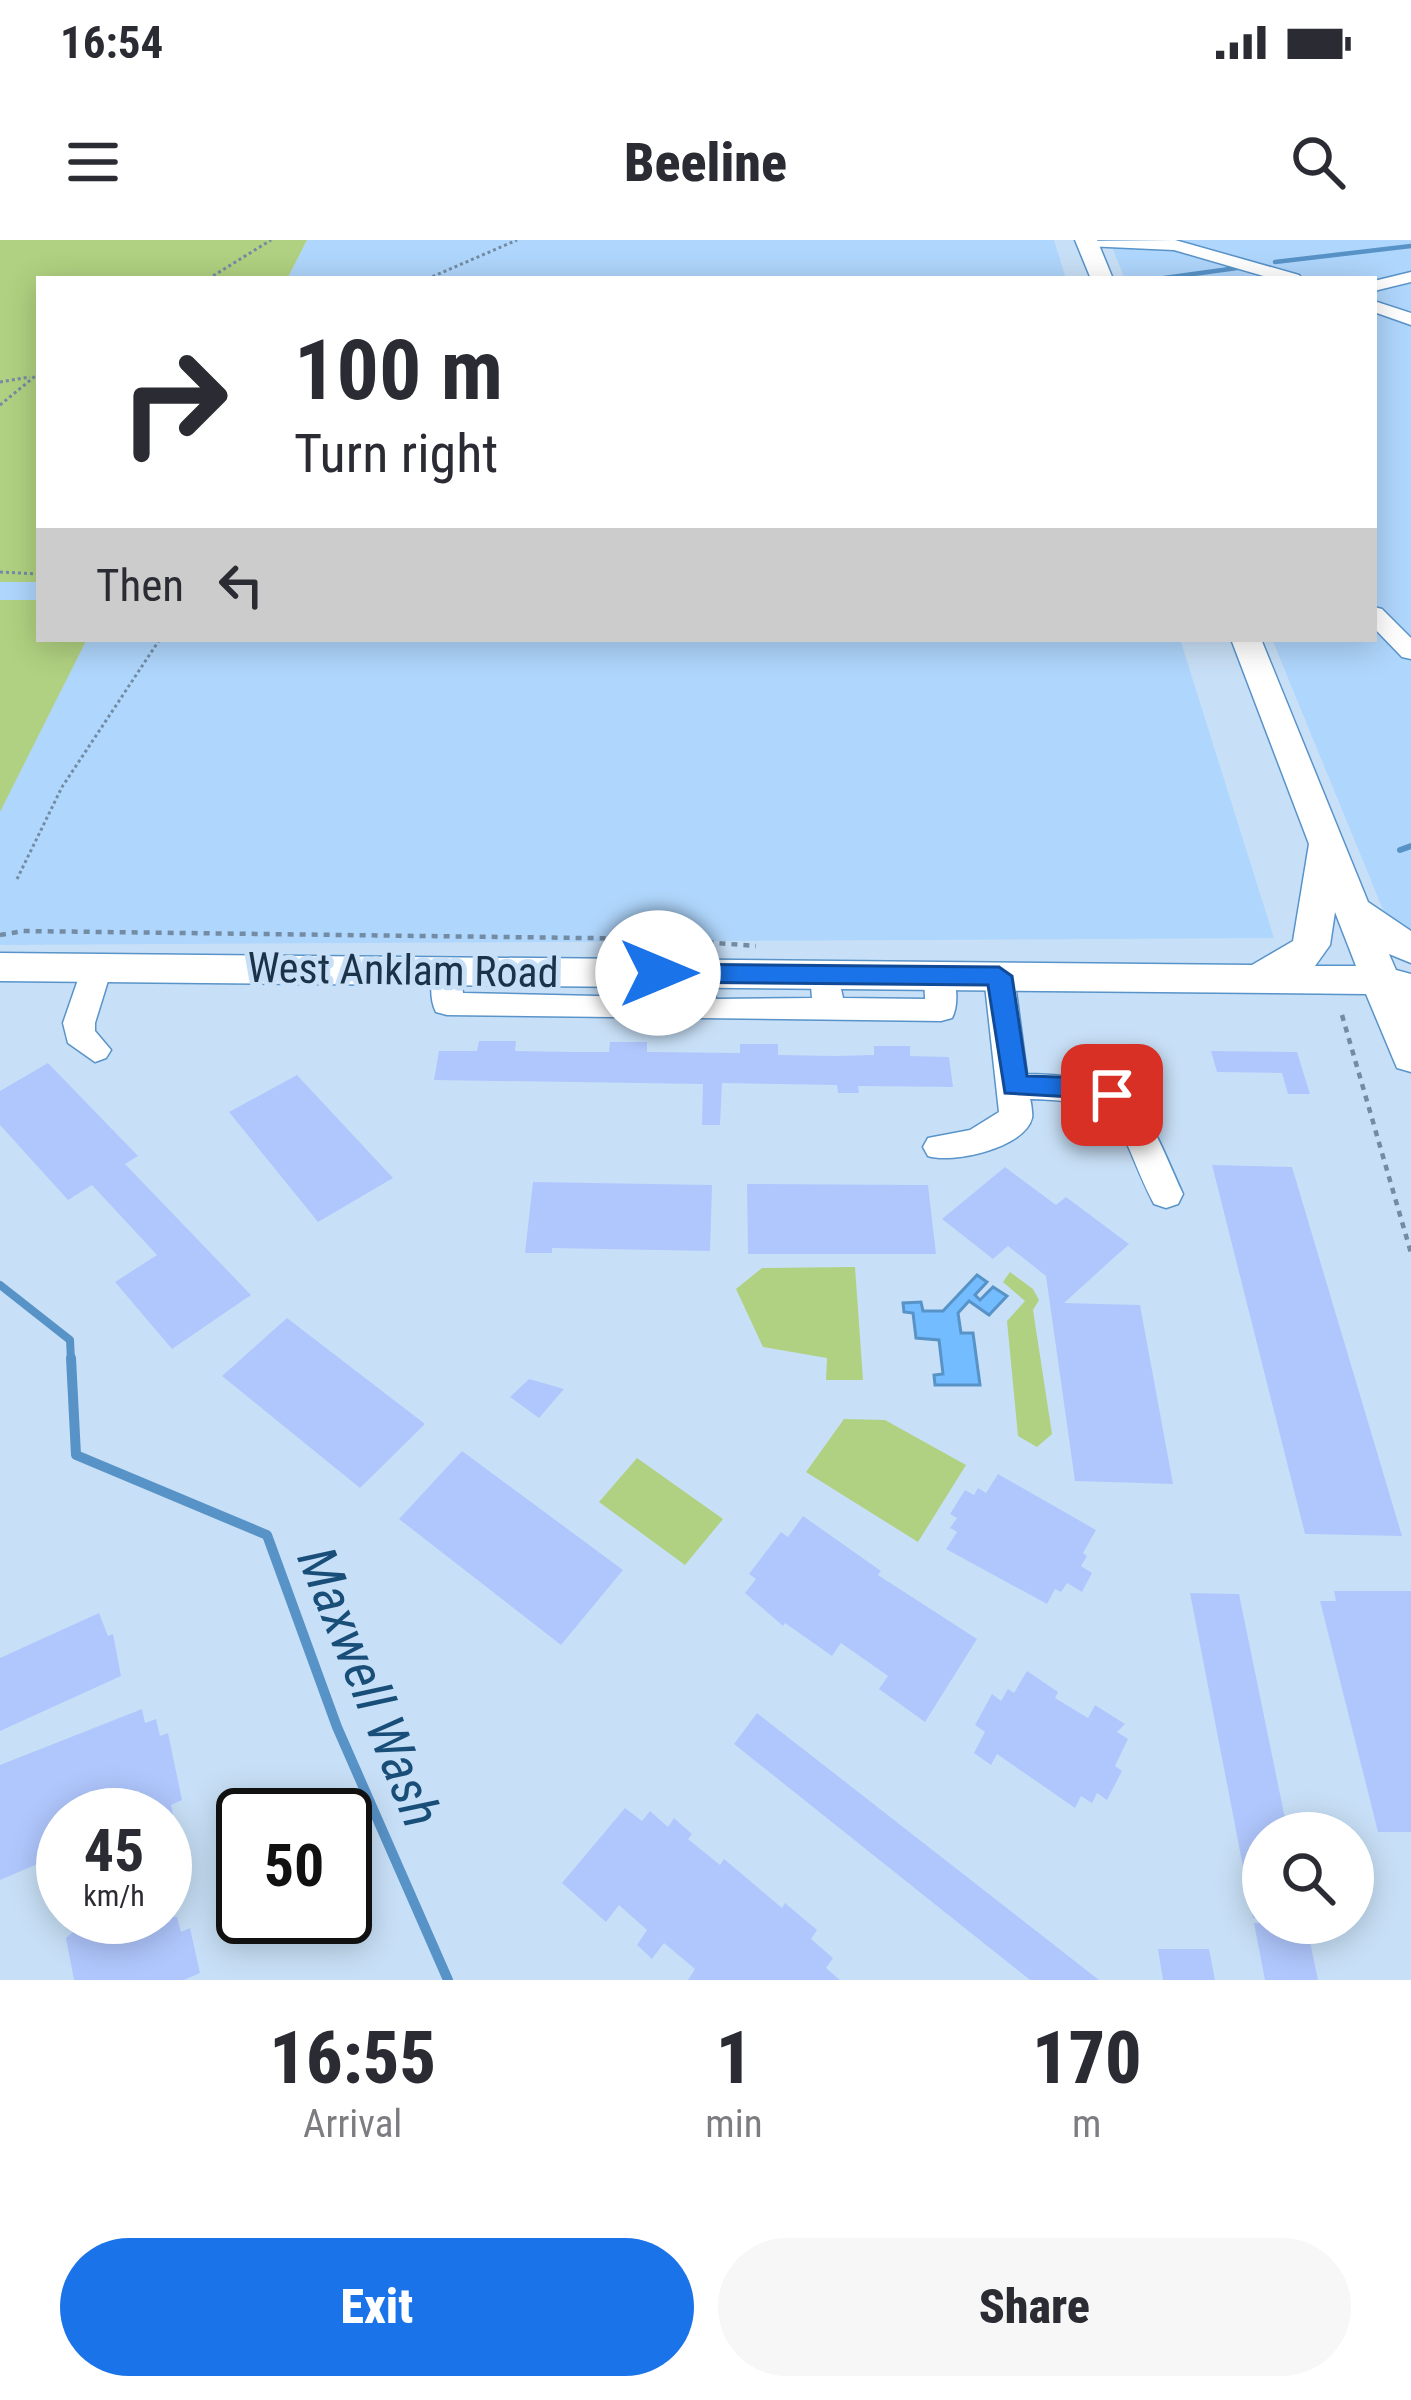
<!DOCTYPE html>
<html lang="en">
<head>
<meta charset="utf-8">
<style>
	body { margin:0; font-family:"Roboto Condensed",sans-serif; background:#f7f7f7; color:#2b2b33; height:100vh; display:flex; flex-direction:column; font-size:45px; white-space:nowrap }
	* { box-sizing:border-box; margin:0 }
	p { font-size:39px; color:#7c7c81 }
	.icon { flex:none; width:66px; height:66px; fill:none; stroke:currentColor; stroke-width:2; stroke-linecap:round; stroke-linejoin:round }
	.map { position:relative; height:1740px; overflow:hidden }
	.sheet { display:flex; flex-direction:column; background:#fff; flex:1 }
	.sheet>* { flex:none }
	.banner { position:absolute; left:36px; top:36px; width:1341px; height:366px; border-radius:0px; box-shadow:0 6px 30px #0003; background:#fff; color:#2b2b33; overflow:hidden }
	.buttons { position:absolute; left:1242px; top:1572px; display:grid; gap:24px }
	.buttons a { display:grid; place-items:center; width:132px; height:132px; border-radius:50%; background:#fff; box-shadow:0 6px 30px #0003; font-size:60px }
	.speed { position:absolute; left:36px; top:1548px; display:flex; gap:24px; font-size:60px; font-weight:700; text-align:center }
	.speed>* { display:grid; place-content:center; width:156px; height:156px; border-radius:50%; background:#fff; box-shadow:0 6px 30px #0003; line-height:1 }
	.speed small { font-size:30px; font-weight:400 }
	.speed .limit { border:6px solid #111; border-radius:18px; background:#fff; color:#111 }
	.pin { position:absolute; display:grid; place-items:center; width:102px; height:102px; color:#fff; margin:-51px; border-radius:24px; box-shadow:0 6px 18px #0006 }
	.me { position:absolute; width:132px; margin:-66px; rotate:90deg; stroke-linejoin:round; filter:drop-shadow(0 0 9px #0008) }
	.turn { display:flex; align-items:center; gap:42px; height:252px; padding:0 60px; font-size:54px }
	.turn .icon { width:156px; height:156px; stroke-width:2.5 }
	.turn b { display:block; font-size:84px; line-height:102px }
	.then { display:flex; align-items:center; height:114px; padding:0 60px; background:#0003; gap:24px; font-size:45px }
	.eta { display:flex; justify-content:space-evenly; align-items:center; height:204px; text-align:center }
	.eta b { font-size:72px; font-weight:800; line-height:84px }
	.primary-button { display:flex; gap:24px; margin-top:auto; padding:24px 60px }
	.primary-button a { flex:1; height:138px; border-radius:72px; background:#1a73e8; color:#fff; font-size:48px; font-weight:800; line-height:138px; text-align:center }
	.primary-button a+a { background:#f7f7f7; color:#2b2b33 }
	.status { display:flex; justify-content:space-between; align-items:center; height:84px; padding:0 60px; background:#fff; direction:ltr }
	.status svg { height:33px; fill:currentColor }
	header { display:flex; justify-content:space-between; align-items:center; height:156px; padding:0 60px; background:#fff; font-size:54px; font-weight:800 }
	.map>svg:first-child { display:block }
	.built { fill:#afd6fc }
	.green { fill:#b0d181 }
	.water { fill:#72bcff; stroke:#5893c8; stroke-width:3 }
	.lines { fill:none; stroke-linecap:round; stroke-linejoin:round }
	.stream-far3 { stroke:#5893c8; stroke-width:4.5 }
	.stream-far2 { stroke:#5893c8; stroke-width:6 }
	.stream-far1 { stroke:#5893c8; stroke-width:8 }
	.stream { stroke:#5893c8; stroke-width:10 }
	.building { fill:#b0c7fd }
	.minor-casing { stroke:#5893c9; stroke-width:3 }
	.major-casing { stroke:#5893c9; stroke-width:3 }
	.path-far1 { stroke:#748ca3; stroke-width:3; stroke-dasharray:3 3; stroke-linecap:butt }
	.path { stroke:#748ca3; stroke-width:4.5; stroke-dasharray:6 6; stroke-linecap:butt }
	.minor { fill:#fff; fill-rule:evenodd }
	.major { fill:#fff; fill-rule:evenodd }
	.route { fill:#1a73e8; stroke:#114b97; stroke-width:3 }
	.labels { text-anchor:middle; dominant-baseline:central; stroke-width:10; stroke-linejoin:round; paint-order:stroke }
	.street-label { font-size:42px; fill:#1a3349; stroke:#c8e0f7 }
	.near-water-label { font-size:54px; font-style:italic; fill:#194e79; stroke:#c8e0f7 }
</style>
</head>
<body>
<div class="status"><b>16:54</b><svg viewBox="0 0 49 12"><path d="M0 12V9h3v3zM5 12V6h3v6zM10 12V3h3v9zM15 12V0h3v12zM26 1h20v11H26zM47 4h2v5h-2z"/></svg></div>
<header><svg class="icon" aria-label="menu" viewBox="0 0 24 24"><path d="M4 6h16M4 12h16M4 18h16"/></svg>Beeline<svg class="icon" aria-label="search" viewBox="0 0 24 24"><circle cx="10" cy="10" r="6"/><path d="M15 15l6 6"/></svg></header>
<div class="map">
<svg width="1411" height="1740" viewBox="0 0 1411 1740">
	<rect width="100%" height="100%" fill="#c8e0f7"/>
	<path class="built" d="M307,0H1054L1066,39H287Z
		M1109,0H1411V703L1386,677L1272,399H1374V39H1125Z
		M0,341H39V399H1180L1274,698L0,705Z"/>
	<path class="green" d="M0,0H307L287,39H39V342H0Z
		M0,360H39V399H87L0,572Z
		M855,1027L863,1140H826L827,1118L763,1107L736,1049L762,1028Z
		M1010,1032L1033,1049L1039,1060L1033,1070L1052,1194L1037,1207L1018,1196L1007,1081L1025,1061L1003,1042Z
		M844,1179L885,1180L966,1225L918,1302L806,1232Z
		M637,1218L723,1279L685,1325L599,1262Z"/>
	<path class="water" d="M977,1035L987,1042L975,1055L980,1060L993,1047L1007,1056L989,1075L969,1061L958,1073L961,1093H973L980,1145H935L934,1135L943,1134L939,1100L916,1098L913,1073L904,1072L903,1063L921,1062L923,1071H943Z"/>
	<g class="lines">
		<path class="stream-far3" d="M1275,22L1411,6
			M1157,39L1237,28"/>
		<path class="stream-far2" d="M1400,610L1411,606"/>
		<path class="stream-far1" d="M0,1045L70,1100L71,1121"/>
		<path class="stream" d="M71,1118L76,1215L267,1295L337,1487L448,1740"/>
	</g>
	<path class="building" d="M479,801H516L515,811L574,812H609L610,802H647V812L740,813V804H778V815L835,816L874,815V806H910V816L949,817L953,847L858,846L859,853H838L837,845L722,843L720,885H702L703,844L434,840L439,811H477Z
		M1211,811L1297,812L1310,854H1288L1282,833L1217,832Z
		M48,823L138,916L125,924L251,1055L172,1109L115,1042L157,1015L92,945L68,960L0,885V851Z
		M297,835L393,938L318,982L229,872Z
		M1212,925L1292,927L1402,1296L1305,1294Z
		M1005,927L1056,965L1066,957L1129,1004L1064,1063L1140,1065L1173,1244L1075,1241L1046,1036L1008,1006L993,1019L942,979Z
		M533,942L712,945L710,1011L552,1008V1013H525Z
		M747,944L928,945L936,1014H748Z
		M287,1078L425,1184L360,1248L222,1136Z
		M529,1139L564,1149L539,1178L510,1157Z
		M462,1211L623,1330L561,1405L399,1279Z
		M998,1234L1096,1290L1083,1313L1087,1316L1081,1326L1092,1333L1082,1352L1067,1343L1061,1352L1055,1349L1047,1364L946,1309L957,1292L950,1288L957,1278L950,1274L965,1250L974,1255L978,1248L986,1253Z
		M803,1276L881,1331L878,1335L977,1399L925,1482L879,1449L888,1436L841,1403L832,1416L785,1383L783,1386L745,1353L756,1339L749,1334L781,1292L788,1297Z
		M1334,1351H1411V1592H1378L1320,1361H1336Z
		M1190,1353L1239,1354L1288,1593H1263V1677L1253,1678Z
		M99,1373L108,1396L113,1394L121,1436L0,1491V1418Z
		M1027,1431L1058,1452L1055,1458L1088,1478L1095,1465L1125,1484L1117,1492L1128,1499L1115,1526L1122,1531L1107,1560L1097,1553L1092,1563L1081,1556L1075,1568L997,1514L991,1525L974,1513L985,1492L975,1485L992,1454L1001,1461L1008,1449L1014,1453Z
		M142,1469L145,1483L156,1479L160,1496L168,1493L182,1560L171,1565L173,1575H63V1613L0,1640V1525Z
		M757,1473L1099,1740H1030L734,1504Z
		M625,1568L642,1581L650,1571L668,1587L674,1578L692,1594L688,1599L720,1625L724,1619L782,1668L785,1663L817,1690L811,1699L833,1718L826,1728L840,1740H688L695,1729L664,1703L652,1719L637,1705L647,1690L619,1665L606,1682L562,1643Z
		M71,1677H177L181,1692L190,1688L200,1733L184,1740H74L66,1698L73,1692Z
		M1254,1683H1306L1318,1740H1265Z
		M1158,1709H1209L1215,1740H1163Z"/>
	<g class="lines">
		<defs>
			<path id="minor" d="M1175,0L1299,35L1302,39H1274L1174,10L1086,6L1078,1Z
				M1411,32V42L1374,51V41Z
				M1374,61L1411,73V85L1374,72Z
				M1374,367L1382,369L1411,398V419L1402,417L1374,388Z
				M97,717L108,720L112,728L95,783V791L111,810L106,818L95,822L68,803L63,783L82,728L86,720Z
				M448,720L459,723L463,753L686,758L690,725H712L716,759L812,758L810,734L814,726H836L843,758L925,759L924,736L928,728H950C957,741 959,765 952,778L941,781L447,775L436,772C429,759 430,736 437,723Z
				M999,725L1010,728L1014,736L1027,834C1140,837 1140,858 1183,954L1178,964L1166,968L1154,964C1114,886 1131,861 1030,859C1031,861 1033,876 1032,878C1025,908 952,924 928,916L923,907L928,898L970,890L999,872L984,736L988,728Z"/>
			<path id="major" d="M1075,0H1097L1113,39H1091Z
				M1231,399H1261L1368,662L1411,691V723L1389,714L1396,730L1411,734V832L1397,828L1366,754L0,741V713L1252,725L1293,701L1309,604ZM1335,672L1356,726H1315L1330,705Z"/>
		</defs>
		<use href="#minor" class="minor-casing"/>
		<use href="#major" class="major-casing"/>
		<path class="path-far1" d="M208,39L271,0
			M427,39L517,0
			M0,142L30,137
			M0,165L39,133
			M0,332L39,334
			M17,639L62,547L160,399"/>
		<path class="path" d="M0,695L23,691L664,699L756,706
			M1342,775L1411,1013"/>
		<use href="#minor" class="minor"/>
		<use href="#major" class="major"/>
	</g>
	<path class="route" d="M658,724L999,727L1012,736L1027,836L1091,838L1121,848L1125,855L1112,866L1090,858L1005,853L988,745L658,742L646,733Z"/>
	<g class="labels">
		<g class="street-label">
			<text transform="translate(403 730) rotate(1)">West Anklam Road</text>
		</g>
		<g class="near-water-label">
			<text transform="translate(369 1447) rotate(68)">Maxwell Wash</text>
		</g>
	</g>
</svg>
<div class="buttons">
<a><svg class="icon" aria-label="search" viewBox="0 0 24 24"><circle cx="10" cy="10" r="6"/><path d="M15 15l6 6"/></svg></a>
</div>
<div class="speed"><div>45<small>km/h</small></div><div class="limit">50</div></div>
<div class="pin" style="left:1112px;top:855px;background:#d93025"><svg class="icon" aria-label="arrive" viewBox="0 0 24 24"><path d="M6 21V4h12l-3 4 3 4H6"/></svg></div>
<svg class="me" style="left:658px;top:733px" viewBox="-20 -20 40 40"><circle r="19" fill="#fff"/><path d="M0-13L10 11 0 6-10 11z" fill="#1a73e8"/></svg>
<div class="banner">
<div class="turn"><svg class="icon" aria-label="right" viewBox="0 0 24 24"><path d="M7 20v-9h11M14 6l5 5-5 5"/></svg><div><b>100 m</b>Turn right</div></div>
<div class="then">Then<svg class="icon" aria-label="left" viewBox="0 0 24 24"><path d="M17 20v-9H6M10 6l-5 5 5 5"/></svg></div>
</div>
</div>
<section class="sheet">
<div class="eta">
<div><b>16:55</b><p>Arrival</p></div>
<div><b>1</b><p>min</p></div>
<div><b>170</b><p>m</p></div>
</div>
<div class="primary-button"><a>Exit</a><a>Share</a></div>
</section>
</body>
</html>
